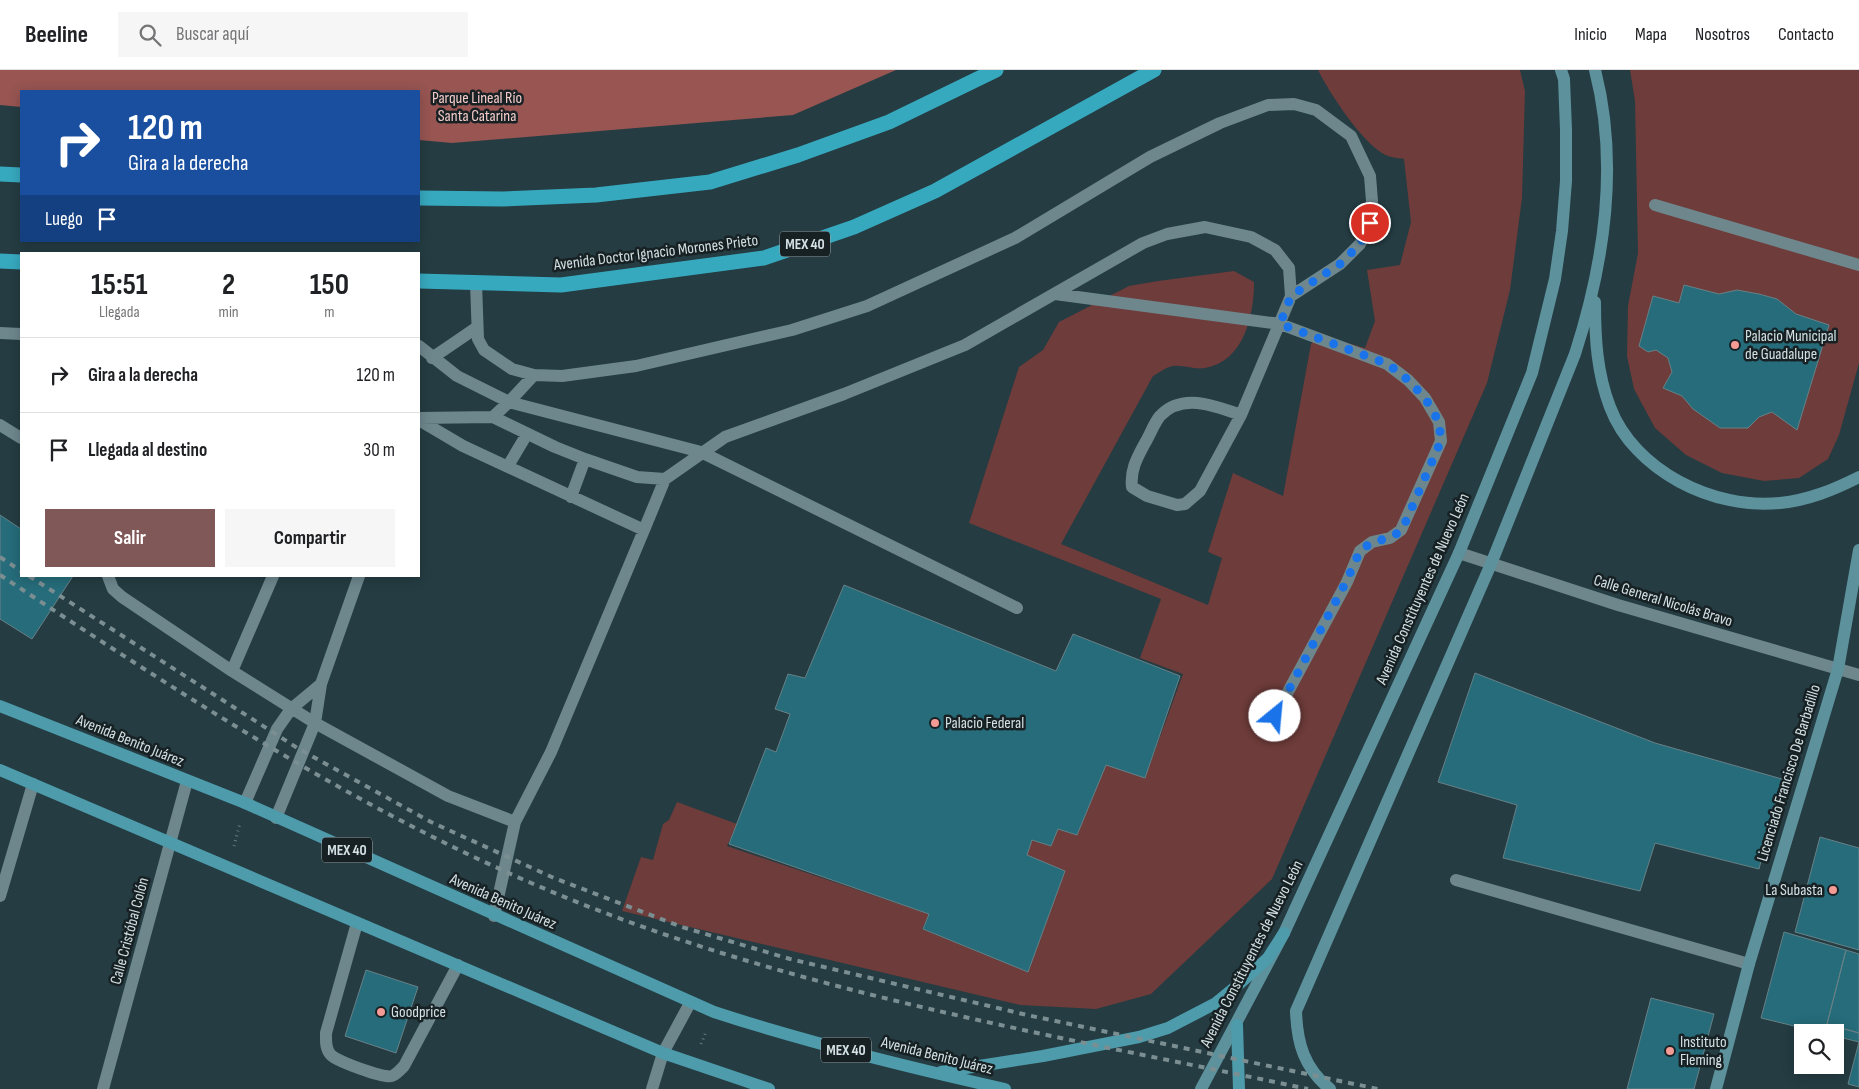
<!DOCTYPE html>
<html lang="es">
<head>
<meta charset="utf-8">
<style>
	body { margin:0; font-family:"Sofia Sans Condensed",sans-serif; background:#f6f6f6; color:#202124; height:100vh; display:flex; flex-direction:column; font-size:19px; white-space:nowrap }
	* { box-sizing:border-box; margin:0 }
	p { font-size:16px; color:#757577 }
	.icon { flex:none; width:28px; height:28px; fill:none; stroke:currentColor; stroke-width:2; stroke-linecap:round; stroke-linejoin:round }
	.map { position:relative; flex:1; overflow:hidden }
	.side { position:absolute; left:20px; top:182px; width:400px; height:325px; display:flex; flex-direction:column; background:#fff; border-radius:0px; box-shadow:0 2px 12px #0003 }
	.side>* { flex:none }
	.banner { position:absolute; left:20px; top:20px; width:400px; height:152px; border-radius:0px; box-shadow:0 2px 12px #0003; background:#1a4fa0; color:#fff; overflow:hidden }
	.tools { position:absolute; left:1794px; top:954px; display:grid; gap:10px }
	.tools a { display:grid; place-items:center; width:50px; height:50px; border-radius:0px; background:#fff; box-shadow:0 2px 12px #0003; font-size:25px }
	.pin { position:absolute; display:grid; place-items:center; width:42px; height:42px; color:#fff; margin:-21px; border:2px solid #fff; border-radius:50%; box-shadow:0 1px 5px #0007 }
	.me { position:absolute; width:55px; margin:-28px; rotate:28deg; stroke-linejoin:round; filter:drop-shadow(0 0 4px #0008) }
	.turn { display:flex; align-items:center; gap:18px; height:105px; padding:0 25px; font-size:22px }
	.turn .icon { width:65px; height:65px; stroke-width:2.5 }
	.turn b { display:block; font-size:35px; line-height:42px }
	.then { display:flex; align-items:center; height:48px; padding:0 25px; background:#0003; gap:10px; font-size:19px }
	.eta { display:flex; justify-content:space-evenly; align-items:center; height:85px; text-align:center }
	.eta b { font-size:30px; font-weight:700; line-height:35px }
	.button { display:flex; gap:10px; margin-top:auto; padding:10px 25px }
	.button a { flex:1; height:58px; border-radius:0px; background:#805857; color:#fff; font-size:20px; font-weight:700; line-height:58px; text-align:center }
	.button a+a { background:#f6f6f6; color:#202124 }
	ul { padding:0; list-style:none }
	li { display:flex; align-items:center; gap:15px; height:75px; padding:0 25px; border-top:1px solid #e0e0e0 }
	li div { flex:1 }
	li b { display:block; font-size:19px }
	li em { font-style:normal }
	header { display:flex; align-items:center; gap:30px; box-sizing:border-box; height:70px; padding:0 25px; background:#fff; border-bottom:1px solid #e0e0e0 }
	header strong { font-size:24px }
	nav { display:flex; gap:28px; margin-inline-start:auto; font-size:18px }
	.search { width:350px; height:45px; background:#f6f6f6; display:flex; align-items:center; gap:12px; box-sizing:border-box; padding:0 18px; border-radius:0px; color:#757577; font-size:19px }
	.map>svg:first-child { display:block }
	.green { fill:#6e3c3a }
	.water { fill:#985552 }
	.building { fill:#266c7a; stroke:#678187 }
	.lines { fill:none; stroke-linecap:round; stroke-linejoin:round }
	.path { stroke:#687c81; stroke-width:3; stroke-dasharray:1 4; stroke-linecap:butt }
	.lane { stroke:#6d878d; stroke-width:12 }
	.street { stroke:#6d878d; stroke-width:12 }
	.secondary { stroke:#5d919c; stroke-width:12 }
	.primary { stroke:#4d9bab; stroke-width:12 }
	.highway { stroke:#37a9bf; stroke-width:15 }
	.rail { stroke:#7b8e92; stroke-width:4; stroke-dasharray:6 6; stroke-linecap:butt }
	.route { stroke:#1a73e8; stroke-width:9; stroke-dasharray:0 16.2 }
	.poi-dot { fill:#f59b96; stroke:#172124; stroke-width:2 }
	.labels { text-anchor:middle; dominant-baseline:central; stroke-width:5; stroke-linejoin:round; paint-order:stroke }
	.shield { fill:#172124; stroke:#9ba7aa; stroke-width:1 }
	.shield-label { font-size:15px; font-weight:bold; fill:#d3e1e4 }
	.park-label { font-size:16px; fill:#f6ccc9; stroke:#172124 }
	.street-label { font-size:16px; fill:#d3e1e4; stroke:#172124 }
	.poi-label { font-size:16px; fill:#d3e1e4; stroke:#172124; text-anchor:start }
</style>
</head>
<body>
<header>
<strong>Beeline</strong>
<div class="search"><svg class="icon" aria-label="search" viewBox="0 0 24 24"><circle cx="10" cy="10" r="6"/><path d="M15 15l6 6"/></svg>Buscar aquí</div>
<nav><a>Inicio</a><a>Mapa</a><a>Nosotros</a><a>Contacto</a></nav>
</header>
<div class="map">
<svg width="1859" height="1019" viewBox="0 0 1859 1019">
	<rect width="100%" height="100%" fill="#243c42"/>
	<path class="green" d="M1318,0H1520L1525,21L1522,128L1510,220L1487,313L1272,809L1151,924L1096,939L1020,935L622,841L641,787L653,790L663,754L669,750L677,732L737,754L727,776L929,844L922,859L1028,902L1065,801L1027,785L1032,770L1051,776L1058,759L1077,765L1106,695L1145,708L1183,604L1140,588L1161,529L969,453L1019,297L1043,280L1059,252L1129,216L1158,211L1234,201L1254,212C1254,246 1244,291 1205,298C1195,300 1184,295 1174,296C1167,296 1159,303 1153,306L1061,474L1208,535L1222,488L1208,482L1233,403L1283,426L1311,274L1319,265L1365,278L1375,251L1367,200L1400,195L1411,152L1404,89C1397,88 1388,87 1382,83C1360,69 1330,24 1318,0Z
		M1630,0H1859V293L1839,365L1828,389L1799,408L1764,411L1722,403L1686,385L1655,358L1634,319L1627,286L1628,236L1638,183L1635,31Z"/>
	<path class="water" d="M0,0H896L793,45L452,73L419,70V21H21V37L0,35Z"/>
	<path class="building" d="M1684,215L1719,224L1737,220L1759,224L1777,229L1796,244L1829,255L1797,360L1772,342L1759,347L1748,358H1720L1693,339L1682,326L1663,318L1672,302L1668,288L1656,280L1648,282L1639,276L1653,226L1679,233Z
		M0,445L21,459V506H73L32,569L0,549Z
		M844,515L1056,601L1073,564L1180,606L1145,708L1106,695L1077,765L1058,759L1051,776L1032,770L1027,785L1065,801L1028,902L923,859L929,844L729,774L766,678L776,682L790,644L775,639L788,604L805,608Z
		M1475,603L1655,673L1782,709L1759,799L1655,773L1640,821L1503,788L1517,735L1438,712Z
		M1820,767L1859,778V880L1795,862Z
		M1784,862L1846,880L1827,954L1859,963V1017L1848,1014L1859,972L1835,966V962H1819L1761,948Z
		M1846,880L1859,884V963L1827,954Z
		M366,900L418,917L396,983L345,966Z
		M1651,928L1714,944L1694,1019H1627Z"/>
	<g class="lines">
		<path class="path" d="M234,776L240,753
			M701,974L706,962"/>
		<path class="lane" d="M1655,135L1859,195
			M476,213L478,269L484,280L512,299L534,305L562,306L636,296L792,260L867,236L1015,168L1150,87L1220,53L1268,35L1294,34L1316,40L1351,66L1370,106L1372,131L1370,153L1360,174L1340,194L1291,226
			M1055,224L1280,254L1387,294L1408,310L1425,328L1439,352L1441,371L1401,460L1390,468L1372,472L1360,481L1347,512L1275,646
			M0,263L21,264
			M419,276L457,306L509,332L493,347L555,377L585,389L571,427
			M432,288L476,258
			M534,305L509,332L701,382L1017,538
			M419,348L493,347
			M0,355L21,368
			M585,389L637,407L665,409L725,367L844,324L965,275L1143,173L1167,164L1205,157L1251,167L1275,180L1289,198L1291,226L1241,345L1200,421L1185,434L1177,435L1147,426L1132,417C1130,400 1137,388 1145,373C1150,365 1154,353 1160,346C1182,322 1216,336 1241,345
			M508,396L527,364
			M644,460L665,409
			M108,506L113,519L122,527L232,601L315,653L448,726L515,752L551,682L644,460L463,376L419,350
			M232,601L273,506
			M245,733L277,659L291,639L321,614
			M276,748L315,653L321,614L359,506
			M1456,810L1749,894
			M0,826L33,714
			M494,846L515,752
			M357,853L326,963C326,970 325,979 331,985C337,991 384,1009 392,1006C397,1004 401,999 404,996L458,895
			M663,983L690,933"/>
		<path class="street" d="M1459,483L1618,535L1859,605
			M103,1019L187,711
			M652,1019L663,983"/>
		<path class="secondary" d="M1595,232C1595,269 1597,303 1610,337C1634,401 1714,440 1780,433C1809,430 1833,420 1859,407
			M1201,1019L1284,863L1459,483L1532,303L1555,209L1562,161L1566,111V60L1564,9L1561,0
			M1330,1019C1304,998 1297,973 1296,941L1491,494L1575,284C1604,194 1619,93 1595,0
			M1716,1019L1749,894L1838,599L1859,480"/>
		<path class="primary" d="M0,636L245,733L714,942C809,973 907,997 1005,1019
			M0,700L663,983L769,1019
			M1237,955L1239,1019
			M941,1002L1043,986L1139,967L1168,958L1216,933L1238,915L1268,888L1284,863"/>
		<path class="highway" d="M0,104L21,105
			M419,128L503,129L596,125L710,112L798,85L889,52L996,0
			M0,191L21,192
			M419,211L561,215L764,188L854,157L935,121L1154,0"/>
		<path class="rail" d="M0,487L21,501
			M0,505C177,621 354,739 550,821C791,922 1054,965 1308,1019
			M29,506L299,679L431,752L554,808L682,857L790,889L1027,945L1378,1019"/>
	</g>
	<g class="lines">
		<path class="route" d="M1275,646L1346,512L1360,481L1372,472L1390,468L1402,460L1441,371L1439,352L1425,328L1408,310L1388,294L1280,254L1291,226L1340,194L1360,174L1370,153"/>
	</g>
	<g class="poi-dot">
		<circle cx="1735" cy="275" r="5"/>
		<circle cx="935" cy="653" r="5"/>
		<circle cx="1833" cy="820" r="5"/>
		<circle cx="381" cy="942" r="5"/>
		<circle cx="1670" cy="981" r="5"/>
	</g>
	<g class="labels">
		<g class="shield">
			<rect x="780" y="161.5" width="50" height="25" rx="4"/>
			<rect x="322" y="767.5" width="50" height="25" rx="4"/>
			<rect x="821" y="967.5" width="50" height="25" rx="4"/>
		</g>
		<g class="shield-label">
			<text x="805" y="174">MEX 40</text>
			<text x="347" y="780">MEX 40</text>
			<text x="846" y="980">MEX 40</text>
		</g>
		<g class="park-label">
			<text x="477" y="28">Parque Lineal Río<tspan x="477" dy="18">Santa Catarina</tspan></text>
		</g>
		<g class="street-label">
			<text transform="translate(656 183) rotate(-7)">Avenida Doctor Ignacio Morones Prieto</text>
			<text transform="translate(1423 519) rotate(-66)">Avenida Constituyentes de Nuevo León</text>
			<text transform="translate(1663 531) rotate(17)">Calle General Nicolás Bravo</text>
			<text transform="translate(130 671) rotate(22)">Avenida Benito Juárez</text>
			<text transform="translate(1789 703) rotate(-73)">Licenciado Francisco De Barbadillo</text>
			<text transform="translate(503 832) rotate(24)">Avenida Benito Juárez</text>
			<text transform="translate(130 861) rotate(-75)">Calle Cristóbal Colón</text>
			<text transform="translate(1252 884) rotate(-63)">Avenida Constituyentes de Nuevo León</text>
			<text transform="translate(937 986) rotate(14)">Avenida Benito Juárez</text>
		</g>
		<g class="poi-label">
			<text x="1745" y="266">Palacio Municipal<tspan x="1745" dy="18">de Guadalupe</tspan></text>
			<text x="945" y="653">Palacio Federal</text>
			<text x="1823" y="820" text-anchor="end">La Subasta</text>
			<text x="391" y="942">Goodprice</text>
			<text x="1680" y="972">Instituto<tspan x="1680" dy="18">Fleming</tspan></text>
		</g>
	</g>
</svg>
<div class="tools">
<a><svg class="icon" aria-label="search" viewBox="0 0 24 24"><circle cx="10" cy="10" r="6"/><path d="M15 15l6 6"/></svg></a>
</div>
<div class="pin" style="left:1370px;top:153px;background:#d93025"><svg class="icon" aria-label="arrive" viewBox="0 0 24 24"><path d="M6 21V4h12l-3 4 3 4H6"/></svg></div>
<svg class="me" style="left:1275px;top:646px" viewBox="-20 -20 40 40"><circle r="19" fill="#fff"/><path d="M0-13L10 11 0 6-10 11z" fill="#1a73e8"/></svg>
<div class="banner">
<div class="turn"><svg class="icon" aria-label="right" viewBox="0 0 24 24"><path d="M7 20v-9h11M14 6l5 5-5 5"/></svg><div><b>120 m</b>Gira a la derecha</div></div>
<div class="then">Luego<svg class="icon" aria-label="arrive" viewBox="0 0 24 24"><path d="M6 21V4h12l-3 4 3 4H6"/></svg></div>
</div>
<section class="side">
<div class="eta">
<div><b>15:51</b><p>Llegada</p></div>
<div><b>2</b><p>min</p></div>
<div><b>150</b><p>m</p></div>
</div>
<ul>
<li><svg class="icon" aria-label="right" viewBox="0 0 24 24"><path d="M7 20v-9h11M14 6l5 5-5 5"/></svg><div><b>Gira a la derecha</b></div><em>120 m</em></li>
<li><svg class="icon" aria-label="arrive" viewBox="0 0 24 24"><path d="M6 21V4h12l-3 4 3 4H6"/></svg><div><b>Llegada al destino</b></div><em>30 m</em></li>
</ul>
<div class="button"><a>Salir</a><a>Compartir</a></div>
</section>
</div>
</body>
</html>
